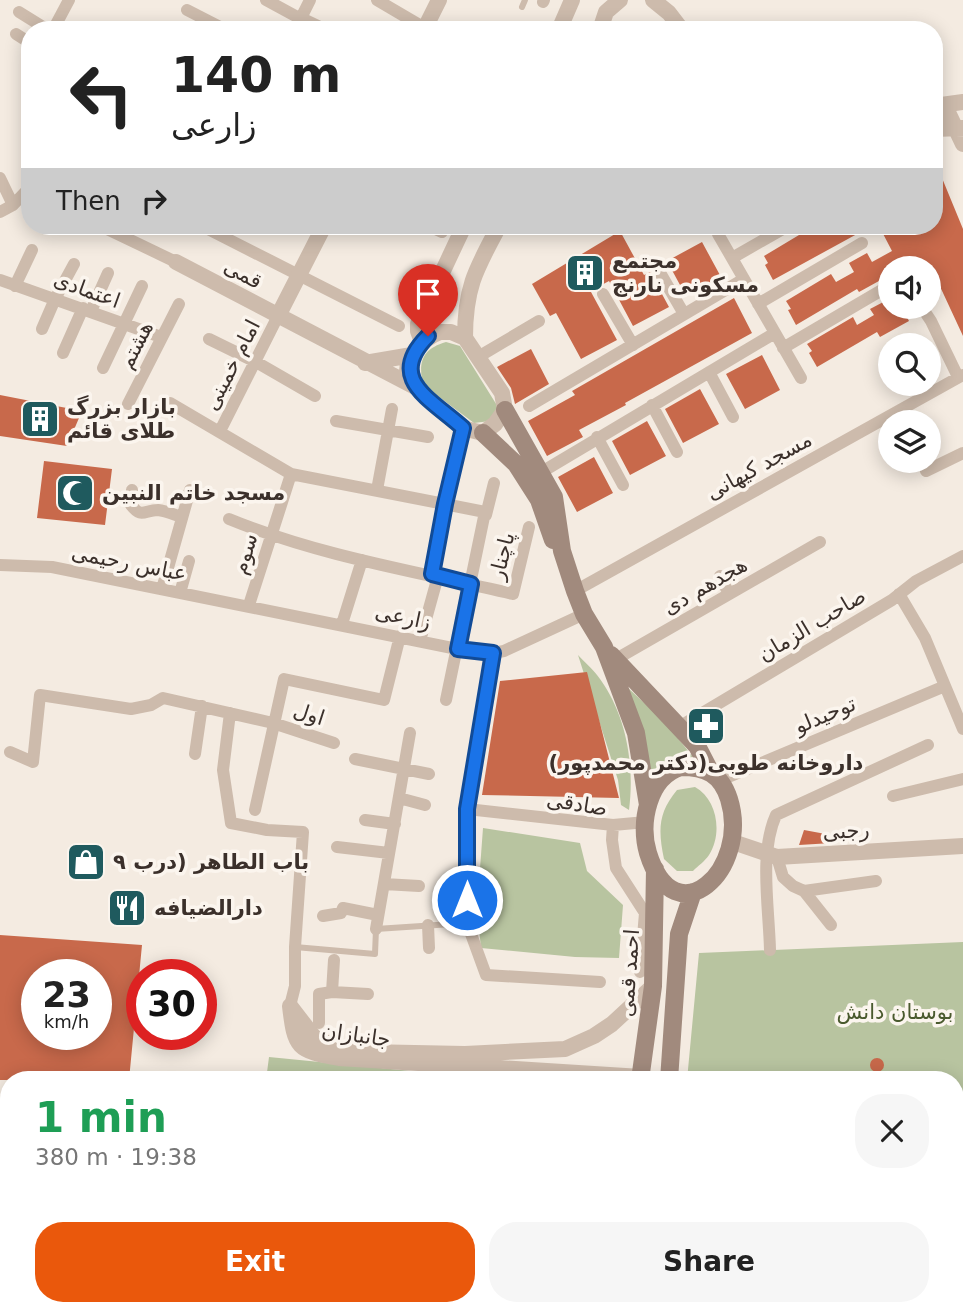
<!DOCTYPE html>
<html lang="en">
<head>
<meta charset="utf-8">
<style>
	body { margin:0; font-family:"DejaVu Sans","Noto Sans Arabic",sans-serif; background:#f6f6f6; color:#222; height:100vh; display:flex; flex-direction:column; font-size:26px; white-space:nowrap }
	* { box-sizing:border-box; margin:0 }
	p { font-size:23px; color:#767676 }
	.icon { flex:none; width:38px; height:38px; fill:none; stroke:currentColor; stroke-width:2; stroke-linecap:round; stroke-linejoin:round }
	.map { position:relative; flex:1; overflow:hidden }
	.sheet { position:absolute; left:0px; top:1071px; width:964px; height:245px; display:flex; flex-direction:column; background:#fff; border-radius:28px 28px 0 0; box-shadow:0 4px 18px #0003 }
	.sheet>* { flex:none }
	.banner { position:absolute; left:21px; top:21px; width:922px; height:214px; border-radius:28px; box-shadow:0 4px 18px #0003; background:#fff; color:#222; overflow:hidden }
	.fabs { position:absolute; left:878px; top:256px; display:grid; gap:14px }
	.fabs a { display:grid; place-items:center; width:63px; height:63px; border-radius:50%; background:#fff; box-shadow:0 4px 18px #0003; font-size:35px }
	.speed { position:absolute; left:21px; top:959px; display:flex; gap:14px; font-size:35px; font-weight:700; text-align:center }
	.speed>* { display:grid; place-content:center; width:91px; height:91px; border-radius:50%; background:#fff; box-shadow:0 4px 18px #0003; line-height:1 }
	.speed small { font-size:18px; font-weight:400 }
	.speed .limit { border:10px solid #d22; background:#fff; color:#111 }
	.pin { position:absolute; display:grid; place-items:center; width:60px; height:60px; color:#fff; margin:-72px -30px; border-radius:50% 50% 50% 0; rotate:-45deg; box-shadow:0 0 7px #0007 }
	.pin .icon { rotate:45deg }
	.me { position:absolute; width:77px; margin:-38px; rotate:0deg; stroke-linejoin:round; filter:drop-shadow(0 0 5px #0008) }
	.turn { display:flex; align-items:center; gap:24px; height:147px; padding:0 35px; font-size:32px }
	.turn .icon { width:91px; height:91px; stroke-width:2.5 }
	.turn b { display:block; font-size:49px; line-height:60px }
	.then { display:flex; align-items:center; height:66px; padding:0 35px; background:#0003; gap:14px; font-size:26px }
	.round { display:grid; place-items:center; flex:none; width:74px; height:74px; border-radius:28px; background:#f6f6f6 }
	.overview { display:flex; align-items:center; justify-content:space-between; height:119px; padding:0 35px }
	h1 { font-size:42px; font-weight:700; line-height:52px; color:#1e9e55 }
	.cta { display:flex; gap:14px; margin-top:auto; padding:14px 35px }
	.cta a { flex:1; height:80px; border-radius:28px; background:#ea580c; color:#fff; font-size:28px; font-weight:700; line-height:80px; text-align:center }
	.cta a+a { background:#f6f6f6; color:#222 }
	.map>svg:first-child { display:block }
	.green { fill:#b8c4a0 }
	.building { fill:#c8694b; fill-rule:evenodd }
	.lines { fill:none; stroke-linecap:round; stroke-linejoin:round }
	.service { stroke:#cdbbac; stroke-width:6 }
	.minor { stroke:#cdbbac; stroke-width:12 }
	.tertiary { stroke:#cdbbac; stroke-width:16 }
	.secondary { stroke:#a18a7d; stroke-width:18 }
	.route-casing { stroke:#114b97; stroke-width:18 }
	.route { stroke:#1a73e8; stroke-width:12 }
	.labels { text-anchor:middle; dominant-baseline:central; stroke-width:7; stroke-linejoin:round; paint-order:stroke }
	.poi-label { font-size:21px; font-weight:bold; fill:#3b302b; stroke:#fbf5ee; text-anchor:start }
	.street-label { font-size:21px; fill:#3b302b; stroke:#fbf5ee }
	.park-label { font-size:21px; fill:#4a5a2e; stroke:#fbf5ee }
</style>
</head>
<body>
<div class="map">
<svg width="963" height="1316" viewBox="0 0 963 1316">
	<rect width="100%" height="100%" fill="#f4ebe1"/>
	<path class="green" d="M446,342L460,346L498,407L490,421L474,423L423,385C418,362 422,349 446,342Z
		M578,655C584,662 592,668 597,675C626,712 635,764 629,810L621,805L618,780Z
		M628,688L665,722L693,757L677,760L653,773L649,772Z
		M695,787C717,799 723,833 709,855C705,861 698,866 693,871H677L664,859C658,830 658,813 677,790Z
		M483,828L580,843L587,871L623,905L619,958L575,957L481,948L477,909Z
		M963,942V1316H922L921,1307H956V1080H687L699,953Z
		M269,1057L502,1080H266Z"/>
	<path class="building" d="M935,161L963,229V336L937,280L929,284V268H884L888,276L859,292L857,289L796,325L788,310L791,309L786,301L831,274L836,282L854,272L849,263L867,253L872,262L892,251L879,226H934Z
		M814,226H852L857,234L773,280L765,265L768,263L764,256Z
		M620,231L644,275L650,272L669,307L633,326L609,281L598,287L591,292L617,340L581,359L556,313L550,316L532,284Z
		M702,242L721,277L686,296L667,261Z
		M734,298L752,333L625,403L626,405L579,430L583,437L547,456L528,421L575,395L572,391Z
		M889,299L891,306H901L909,321L880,337L877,332L817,367L809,353L812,351L807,344L853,317L857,325L874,315L870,309Z
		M531,349L549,384L515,404L511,388L497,367Z
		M762,355L780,390L745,409L726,374Z
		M700,389L719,424L683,443L665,409Z
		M0,395L82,411L67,446L0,436Z
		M647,421L666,456L630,475L612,441Z
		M594,457L613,493L577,512L558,477Z
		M44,461L112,469L105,525L37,518Z
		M587,672L619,798L482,795L500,681Z
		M804,830L831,835L832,843L799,845Z
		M0,935L142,945L129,1080H0ZM37,975H96V1034H37Z
		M870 1065a7 7 0 1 1 14 0a7 7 0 1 1-14 0Z"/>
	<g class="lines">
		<path class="service" d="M522,7L525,0
			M295,947L375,954L376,929L467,923"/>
		<path class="minor" d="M266,0L301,19
			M377,0L428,30
			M543,2L544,0
			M187,10L226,30
			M19,12L48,30
			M301,18L326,30
			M53,30L69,0
			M295,30L310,0
			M16,34L30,43
			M30,73L27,77L30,79
			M0,178L13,205
			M0,212L13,205L30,187
			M101,226L176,262
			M202,226L399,326
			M429,226L442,232
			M722,226L718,234L801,378
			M732,258L788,226
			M655,264L684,314
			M0,280L161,337
			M15,286L32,250
			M603,294L633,345
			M758,304L862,243
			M921,306L931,321L958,377
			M91,311L108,273
			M42,329L55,299L74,264
			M209,339L256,362L315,396
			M783,348L887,287
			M63,353L83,308
			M478,357L539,321
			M103,368L142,286
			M709,372L733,417
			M170,403L291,474L485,512L446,700
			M128,404L179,304
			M652,405L677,452
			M529,406L744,279
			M336,421L428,437
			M220,431L278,316
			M597,437L623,485
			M926,471L963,453
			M540,473L775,333
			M132,490L131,505C142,519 144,510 158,510C166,511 175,515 182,517
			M377,490L392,409
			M486,515L494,483
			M229,519C319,556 418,572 513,594L529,527
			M0,565L52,567L467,651L493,653L504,651L584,614
			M432,574L445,504L463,428
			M720,576L729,594
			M162,589L190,490
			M575,591L963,375
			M180,593L189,561
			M899,594L925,638L963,729
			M249,605L291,474
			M342,624L362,560
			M420,641L438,576
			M493,653L467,809V923L486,975L600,982
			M611,662L820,542
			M230,713L223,770L231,823L267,830L303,832L295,947V986L290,1006
			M679,727L892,600L916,581L963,556
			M10,752L33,762L40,695L131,709L151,705L163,698L273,723L334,743
			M195,754L202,706
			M355,759L429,774
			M721,780L945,686
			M893,796L963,779
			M399,798L425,805
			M467,809L613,825L612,840L616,868L645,913L640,972
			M255,810L284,679L384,700L400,636
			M365,820L395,824
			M613,825L646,822
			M337,847L389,853
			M777,857L783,877L793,886L804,891L831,925
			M384,884L419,886
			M804,891L876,881
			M323,916L341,913L343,908L378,915
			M428,925L429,948
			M376,929L410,733
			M770,950C769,907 759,853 776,815L928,745
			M332,992L368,994
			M319,1023V994L332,992L334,960
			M313,1307L314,1316
			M386,1307L387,1316
			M457,1307L461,1316
			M269,1316L270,1307"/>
		<path class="tertiary" d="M653,0L669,13L682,30
			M424,30L439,0
			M559,30L572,0
			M600,30L606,12L620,0
			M934,106L963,102
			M945,106L963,144
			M934,129L963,128
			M176,262L417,388
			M278,316L324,226
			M440,332H451L465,338L502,393L505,410L495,424L483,433C476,431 467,430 462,427C452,421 413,386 409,378C401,358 424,338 440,332Z
			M465,338C465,287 476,269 499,226
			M422,342L418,331V324L464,226
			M365,363L412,355
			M733,842L777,857L963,846
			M641,1077L339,1058C297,1050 295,1049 290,1006L314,1037L340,1049L364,1052L465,1054L565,1049L594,1036L612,1024L653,986"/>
		<path class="secondary" d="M505,410L554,497L562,551L575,591L584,614L604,647L636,733L648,805
			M483,433L516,464L539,500L553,540
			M611,655L697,746L710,771
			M681,767C706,767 721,774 729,799C751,869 675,940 648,853C639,823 648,777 681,767Z
			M640,1080L653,986L655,869
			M669,1080L679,934L693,892
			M626,1316L627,1307
			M649,1316V1307"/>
	</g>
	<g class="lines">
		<defs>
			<path id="route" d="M428,336C385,379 431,399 463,428L445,504L432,574L471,584L458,649L493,653L467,809V900"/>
		</defs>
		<use href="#route" class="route-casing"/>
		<use href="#route" class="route"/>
	</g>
	<defs>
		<symbol id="building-square" viewBox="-11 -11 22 22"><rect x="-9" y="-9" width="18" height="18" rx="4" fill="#1f5a5e" stroke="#fbf5ee"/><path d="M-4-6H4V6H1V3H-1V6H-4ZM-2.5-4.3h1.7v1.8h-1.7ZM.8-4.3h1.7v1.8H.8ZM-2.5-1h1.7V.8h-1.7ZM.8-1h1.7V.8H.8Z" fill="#fff"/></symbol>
		<symbol id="mosque-square" viewBox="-11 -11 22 22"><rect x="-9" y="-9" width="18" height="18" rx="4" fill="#1f5a5e" stroke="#fbf5ee"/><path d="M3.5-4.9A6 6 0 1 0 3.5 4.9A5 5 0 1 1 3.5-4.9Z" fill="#fff"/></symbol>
		<symbol id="pharmacy-square" viewBox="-11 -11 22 22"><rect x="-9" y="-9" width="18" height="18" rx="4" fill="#1f5a5e" stroke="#fbf5ee"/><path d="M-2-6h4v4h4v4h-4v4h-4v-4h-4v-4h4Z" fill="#fff"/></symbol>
		<symbol id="shop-square" viewBox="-11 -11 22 22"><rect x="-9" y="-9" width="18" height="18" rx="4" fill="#1f5a5e" stroke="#fbf5ee"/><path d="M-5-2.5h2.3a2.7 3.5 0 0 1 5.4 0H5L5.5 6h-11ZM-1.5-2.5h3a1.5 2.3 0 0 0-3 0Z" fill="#fff"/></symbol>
		<symbol id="restaurant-square" viewBox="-11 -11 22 22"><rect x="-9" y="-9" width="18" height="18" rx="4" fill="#1f5a5e" stroke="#fbf5ee"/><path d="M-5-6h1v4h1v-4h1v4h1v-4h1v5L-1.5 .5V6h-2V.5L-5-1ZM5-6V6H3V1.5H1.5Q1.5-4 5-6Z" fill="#fff"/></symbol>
	</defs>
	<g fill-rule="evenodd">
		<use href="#building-square" x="563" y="251" width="44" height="44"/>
		<use href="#building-square" x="18" y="397" width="44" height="44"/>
		<use href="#mosque-square" x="53" y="471" width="44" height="44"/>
		<use href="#pharmacy-square" x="684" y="704" width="44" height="44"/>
		<use href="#shop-square" x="64" y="840" width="44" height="44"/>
		<use href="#restaurant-square" x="105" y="886" width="44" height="44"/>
	</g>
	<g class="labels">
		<g class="poi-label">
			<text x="612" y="261">مجتمع<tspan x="612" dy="24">مسکونی نارنج</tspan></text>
			<text x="67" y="407">بازار بزرگ<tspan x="67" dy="24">طلای قائم</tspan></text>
			<text x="102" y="493">مسجد خاتم النبین</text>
			<text x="706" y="763" text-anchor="middle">داروخانه طوبی(دکتر محمدپور)</text>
			<text x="113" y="862">باب الطاهر (درب ۹</text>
			<text x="154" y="908">دارالضیافه</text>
		</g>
		<g class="street-label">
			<text transform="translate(243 274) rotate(28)">قمی</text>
			<text transform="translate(87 290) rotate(20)">اعتمادی</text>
			<text transform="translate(136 345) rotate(-63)">هشتم</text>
			<text transform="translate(232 365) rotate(-63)">امام خمینی</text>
			<text transform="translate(759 466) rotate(-29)">مسجد کیهانی</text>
			<text transform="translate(245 554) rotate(-73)">سوم</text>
			<text transform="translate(502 556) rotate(-76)">پاچنار</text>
			<text transform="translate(129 563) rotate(11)">عباس رحیمی</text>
			<text transform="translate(705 586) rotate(-30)">هجدهم دی</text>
			<text transform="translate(403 617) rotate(12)">زارعی</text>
			<text transform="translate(812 625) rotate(-31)">صاحب الزمان</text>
			<text transform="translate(309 714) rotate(18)">اول</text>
			<text transform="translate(825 715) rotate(-23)">توحیدلو</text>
			<text transform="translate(577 804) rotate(9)">صادقی</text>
			<text transform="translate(846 831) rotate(-3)">رجبی</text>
			<text transform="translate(629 973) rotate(-86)">احمد قمی</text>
			<text transform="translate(356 1035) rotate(8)">جانبازان</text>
		</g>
		<g class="park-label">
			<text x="895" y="1012">بوستان دانش</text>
		</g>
	</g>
</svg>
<div class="fabs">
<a><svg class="icon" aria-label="sound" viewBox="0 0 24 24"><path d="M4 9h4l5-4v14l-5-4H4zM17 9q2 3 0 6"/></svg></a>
<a><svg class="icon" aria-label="search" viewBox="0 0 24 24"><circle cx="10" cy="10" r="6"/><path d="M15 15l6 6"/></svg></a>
<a><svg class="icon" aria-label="layers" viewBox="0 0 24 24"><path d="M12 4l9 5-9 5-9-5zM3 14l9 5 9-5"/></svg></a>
</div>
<div class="speed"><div>23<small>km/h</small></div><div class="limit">30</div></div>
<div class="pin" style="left:428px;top:336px;background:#d93025"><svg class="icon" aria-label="arrive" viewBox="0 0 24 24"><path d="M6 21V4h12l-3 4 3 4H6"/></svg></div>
<svg class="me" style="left:467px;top:900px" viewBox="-20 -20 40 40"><circle r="17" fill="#1a73e8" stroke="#fff" stroke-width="3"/><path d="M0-11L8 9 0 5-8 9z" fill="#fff"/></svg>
<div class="banner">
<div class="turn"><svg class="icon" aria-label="left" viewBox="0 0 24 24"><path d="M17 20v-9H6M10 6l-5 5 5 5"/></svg><div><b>140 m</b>زارعی</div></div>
<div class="then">Then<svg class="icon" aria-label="right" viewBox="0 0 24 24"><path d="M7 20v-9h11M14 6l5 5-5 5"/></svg></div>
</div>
<section class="sheet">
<div class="overview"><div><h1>1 min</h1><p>380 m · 19:38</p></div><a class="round"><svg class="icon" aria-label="close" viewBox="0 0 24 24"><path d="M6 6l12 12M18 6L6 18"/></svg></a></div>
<div class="cta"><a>Exit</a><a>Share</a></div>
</section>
</div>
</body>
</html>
